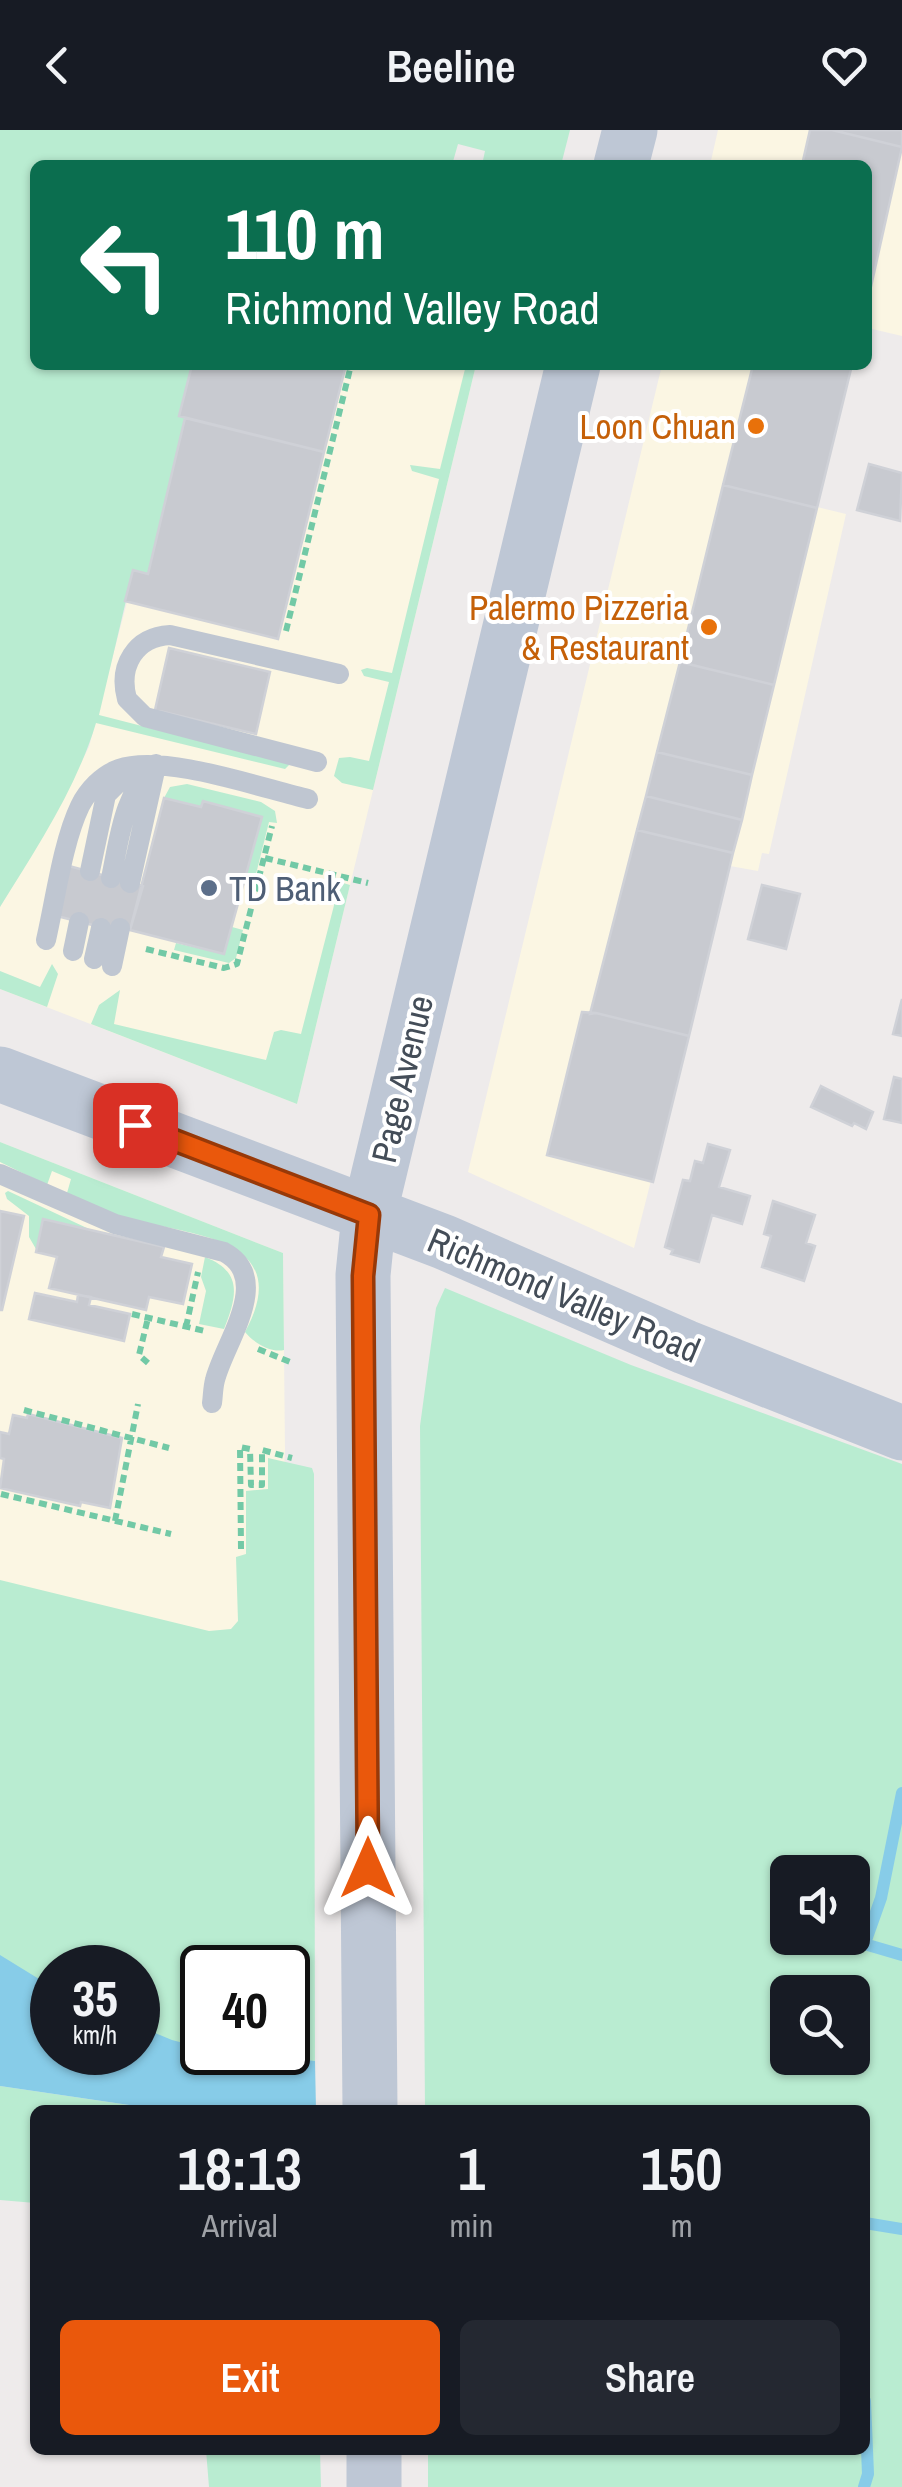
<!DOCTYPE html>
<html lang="en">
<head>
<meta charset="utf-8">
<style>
	body { margin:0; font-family:"Archivo Narrow",sans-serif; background:#242831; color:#f1f3f6; height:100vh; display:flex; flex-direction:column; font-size:38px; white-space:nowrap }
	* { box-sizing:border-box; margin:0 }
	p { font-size:32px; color:#9ea1a6 }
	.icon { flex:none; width:55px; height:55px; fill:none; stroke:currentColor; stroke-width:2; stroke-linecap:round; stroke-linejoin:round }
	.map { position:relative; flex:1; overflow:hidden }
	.side { position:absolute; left:30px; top:1975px; width:840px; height:350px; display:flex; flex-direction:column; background:#171b24; border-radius:15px; box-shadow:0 2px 8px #0004 }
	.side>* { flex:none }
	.guide { position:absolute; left:30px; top:30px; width:842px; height:210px; border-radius:15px; box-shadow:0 2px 8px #0004; background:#0b6e4f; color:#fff; overflow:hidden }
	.tools { position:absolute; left:770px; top:1725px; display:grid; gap:20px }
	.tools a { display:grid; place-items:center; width:100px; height:100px; border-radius:15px; background:#171b24; box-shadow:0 2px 8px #0004; font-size:50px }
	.speed { position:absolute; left:30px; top:1815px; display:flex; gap:20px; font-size:50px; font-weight:700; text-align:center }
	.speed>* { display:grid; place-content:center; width:130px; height:130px; border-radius:50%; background:#171b24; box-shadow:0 2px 8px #0004; line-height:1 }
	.speed small { font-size:25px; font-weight:400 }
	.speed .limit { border:5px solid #111; border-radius:15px; background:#fff; color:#111 }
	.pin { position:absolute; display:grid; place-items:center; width:85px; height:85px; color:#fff; margin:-42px; border-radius:20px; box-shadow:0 5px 15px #0006 }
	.me { position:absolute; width:110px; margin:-55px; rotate:0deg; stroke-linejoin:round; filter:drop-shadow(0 0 8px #0008) }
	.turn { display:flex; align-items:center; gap:35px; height:210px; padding:0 30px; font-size:45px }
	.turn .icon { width:130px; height:130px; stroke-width:2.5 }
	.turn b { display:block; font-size:70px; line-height:85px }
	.eta { display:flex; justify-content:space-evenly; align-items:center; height:170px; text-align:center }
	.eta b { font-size:60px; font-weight:600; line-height:70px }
	.primary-button { display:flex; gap:20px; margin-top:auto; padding:20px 30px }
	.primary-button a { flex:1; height:115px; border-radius:15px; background:#ea580c; color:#fff; font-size:40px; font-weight:600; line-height:115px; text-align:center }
	.primary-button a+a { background:#242831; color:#f1f3f6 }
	header { display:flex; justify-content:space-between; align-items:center; height:130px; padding:0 30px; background:#171b24; font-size:45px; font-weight:600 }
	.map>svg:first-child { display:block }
	.commercial { fill:#fbf6e3 }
	.green { fill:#b9ecd1; fill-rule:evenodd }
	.water { fill:#87cce8 }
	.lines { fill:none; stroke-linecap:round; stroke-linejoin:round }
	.stream { stroke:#87cce8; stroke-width:12 }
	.building { fill:#c8cad0; stroke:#cfd1d7; stroke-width:2.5 }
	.path { stroke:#72c9a6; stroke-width:6; stroke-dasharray:8 5; stroke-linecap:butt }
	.lane { stroke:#bfc6d1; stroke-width:20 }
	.secondary { stroke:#bec7d5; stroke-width:55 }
	.route-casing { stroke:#983908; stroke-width:25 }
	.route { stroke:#ea580c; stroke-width:18 }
	.food-dot { fill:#e8710a; stroke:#fff; stroke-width:4 }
	.service-dot { fill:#5c6f8a; stroke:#fff; stroke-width:4 }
	.labels { text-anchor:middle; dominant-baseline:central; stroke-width:8; stroke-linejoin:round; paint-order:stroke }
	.food-label { font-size:35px; fill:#c56008; stroke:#fff; text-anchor:end }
	.service-label { font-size:35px; fill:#4e5e75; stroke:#fff; text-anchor:start }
	.street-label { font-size:35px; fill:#444d58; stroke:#fff }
</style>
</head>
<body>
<header><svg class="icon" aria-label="back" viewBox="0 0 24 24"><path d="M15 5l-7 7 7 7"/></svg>Beeline<svg class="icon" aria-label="heart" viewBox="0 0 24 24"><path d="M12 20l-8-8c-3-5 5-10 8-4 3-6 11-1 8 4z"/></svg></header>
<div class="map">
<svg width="902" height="2357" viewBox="0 0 902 2357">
	<rect width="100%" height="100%" fill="#eeebeb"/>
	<path class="commercial" d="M718,0H902V206L868,198V35H710Z
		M192,235H476L297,974L0,859V777L43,706L89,617L127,472L133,440L147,443Z
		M662,235H852L817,377L846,384L769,724L762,723L758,741L730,736L634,1118L468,1042Z
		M0,1012L283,1123L285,1321L281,1391L239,1514L0,1463Z"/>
	<path class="green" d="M0,0H570L561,35L527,30L525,35H482L485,21L458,14L452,35H35V235H192L179,285L185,288L148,444L133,441L99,585L290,634L285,639L96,593C76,659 36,719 0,777Z
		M466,235H476L373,660L342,653L334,646L339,628L350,627L369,631L389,552L364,546L361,540L367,538L392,543L439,349L412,341L410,335L440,339Z
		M187,654L261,672L275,681L277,693L269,692L255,748L246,745L261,687L203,671L201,677L164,668L170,657Z
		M340,752L350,755L297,974L91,894L99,875L120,860L114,894L266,930L274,902L281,900L301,904Z
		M232,797L243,800L236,828L229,833L174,820L176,813L224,824Z
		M52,834L58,844L47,877L0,859V841L40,857Z
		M0,1012L283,1123L284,1220C270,1223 253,1212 245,1202C296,1109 194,1105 132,1090C109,1085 88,1072 67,1063L71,1049L52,1041L47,1055L0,1032Z
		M8,1061L89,1099L115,1106L44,1089L36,1119L29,1107V1086L7,1069L5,1063Z
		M205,1127C243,1142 237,1166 224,1199L199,1194L206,1161L201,1147Z
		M445,1158L631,1235L902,1334V2357H428V2320H865V1980H425L420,1296L436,1178ZM788,1742H852V1808H788ZM788,1862H852V1928H788Z
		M268,1328L312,1338L314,1344L315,1944L138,1915V1838H52V1891L0,1870V1450L209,1501L231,1499L238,1491L236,1427L246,1424V1361L268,1359ZM202,1838H288V1922H202Z
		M0,1956L163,1980H35V2073L0,2070Z
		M206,2320H320L321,2357H209Z"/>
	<path class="water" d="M0,1825L52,1857V1922H138V1896L172,1910L202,1918V1922L239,1923L315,1931L316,1980H163L0,1956Z"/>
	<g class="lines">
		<path class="stream" d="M844,1808L902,1825
			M865,1813L881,1768L902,1663
			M865,2093L902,2099
			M864,2357L868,2344L865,2271"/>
	</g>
	<path class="building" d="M810,0H832L902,17L868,170V35H802Z
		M832,0H902V17Z
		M192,235H346L324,322L179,286Z
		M753,235H852L817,378L723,355Z
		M185,288L324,322L278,509L125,471L133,440L148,444Z
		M869,334L902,343L900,391L857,380Z
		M723,355L817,378L774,555L680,532Z
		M169,518L270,542L256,604L155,580Z
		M680,532L774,555L752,645L657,622Z
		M657,622L752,645L742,690L646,666Z
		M646,666L742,690L733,723L637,700Z
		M164,668L201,677L203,671L262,687L224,824L130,800Z
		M637,700L733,723L689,906L596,883L590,884Z
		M69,736L143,756L130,800L113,796L112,800L57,786Z
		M762,755L800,764L786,819L748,809Z
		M902,869V906L893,904Z
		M582,882L596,883L689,906L653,1052L547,1025Z
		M894,947L902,949V993L884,989Z
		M821,956L873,982L866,999L854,993L852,996L811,977Z
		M708,1014L730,1020L719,1057L750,1066L742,1094L712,1085L699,1132L671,1124L673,1120L665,1117L683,1050L690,1051L695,1031L703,1033Z
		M773,1071L815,1085L806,1113L815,1116L804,1151L762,1137L771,1106L764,1104Z
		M0,1081L24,1086L2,1180H0Z
		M43,1089L164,1117L161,1127L192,1134L183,1174L149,1167L146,1180L49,1158L57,1127L36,1122Z
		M35,1163L77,1172L78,1165L91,1167L89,1175L130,1184L124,1211L29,1189Z
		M28,1284L122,1308L110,1378L81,1372L80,1376L0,1358L4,1329L0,1328V1302L9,1304L13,1285L27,1288Z"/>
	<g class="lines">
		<path class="path" d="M286,501L351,235
			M265,728L368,753
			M146,819L224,838L237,834L272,696
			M132,1184L205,1201
			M186,1197L198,1142
			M258,1219L290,1232
			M148,1233L139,1225L148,1188
			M24,1280L169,1318
			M1,1364L171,1404
			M115,1391L138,1274
			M241,1419L240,1317L250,1319L251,1355H262V1320L292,1328"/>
		<path class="lane" d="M317,632L145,587L127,569C118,536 135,507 170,505L339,544
			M90,741L106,665L126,645
			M111,748C120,706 123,664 156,634
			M130,753L156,636
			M46,810C55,771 63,711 80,676C88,660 102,645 119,639C162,623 261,658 308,669
			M73,821L79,792
			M94,829L101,798
			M112,836L120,798
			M0,1044L115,1094L224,1122C274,1149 224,1213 215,1250C213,1257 213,1266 212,1273"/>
		<path class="secondary" d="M621,35L630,0
			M0,944L444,1112L685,1217L902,1303
			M370,1980L363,1145L369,1085L573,235
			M374,2320V2357"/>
	</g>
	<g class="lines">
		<defs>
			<path id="route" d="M135,995L369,1085L363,1146L368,1738"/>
		</defs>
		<use href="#route" class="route-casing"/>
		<use href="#route" class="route"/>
	</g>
	<g class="food-dot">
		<circle cx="756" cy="296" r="10"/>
		<circle cx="709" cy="497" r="10"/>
	</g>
	<circle class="service-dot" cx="209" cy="758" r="10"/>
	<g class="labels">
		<g class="food-label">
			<text x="736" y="296">Loon Chuan</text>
			<text x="689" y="477">Palermo Pizzeria<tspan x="689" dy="40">&amp; Restaurant</tspan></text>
		</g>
		<g class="service-label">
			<text x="229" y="758">TD Bank</text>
		</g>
		<g class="street-label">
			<text transform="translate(402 949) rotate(-77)">Page Avenue</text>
			<text transform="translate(564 1165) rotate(23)">Richmond Valley Road</text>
		</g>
	</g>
</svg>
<div class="tools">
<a><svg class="icon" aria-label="sound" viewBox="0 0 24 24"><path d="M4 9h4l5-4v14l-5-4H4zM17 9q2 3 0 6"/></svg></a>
<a><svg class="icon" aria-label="search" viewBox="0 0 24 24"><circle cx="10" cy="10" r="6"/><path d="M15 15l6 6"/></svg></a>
</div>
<div class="speed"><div>35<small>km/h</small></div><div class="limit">40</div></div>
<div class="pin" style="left:135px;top:995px;background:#d93025"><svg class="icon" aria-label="arrive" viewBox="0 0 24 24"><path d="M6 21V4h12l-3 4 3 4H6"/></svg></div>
<svg class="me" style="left:368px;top:1738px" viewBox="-20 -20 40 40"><path d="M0-17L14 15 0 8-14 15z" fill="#ea580c" stroke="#fff" stroke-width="4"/></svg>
<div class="guide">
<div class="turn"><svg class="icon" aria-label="left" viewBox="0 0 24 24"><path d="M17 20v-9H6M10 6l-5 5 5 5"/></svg><div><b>110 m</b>Richmond Valley Road</div></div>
</div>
<section class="side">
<div class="eta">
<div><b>18:13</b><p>Arrival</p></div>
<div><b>1</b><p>min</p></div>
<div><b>150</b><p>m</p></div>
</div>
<div class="primary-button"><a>Exit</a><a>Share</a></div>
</section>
</div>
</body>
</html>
